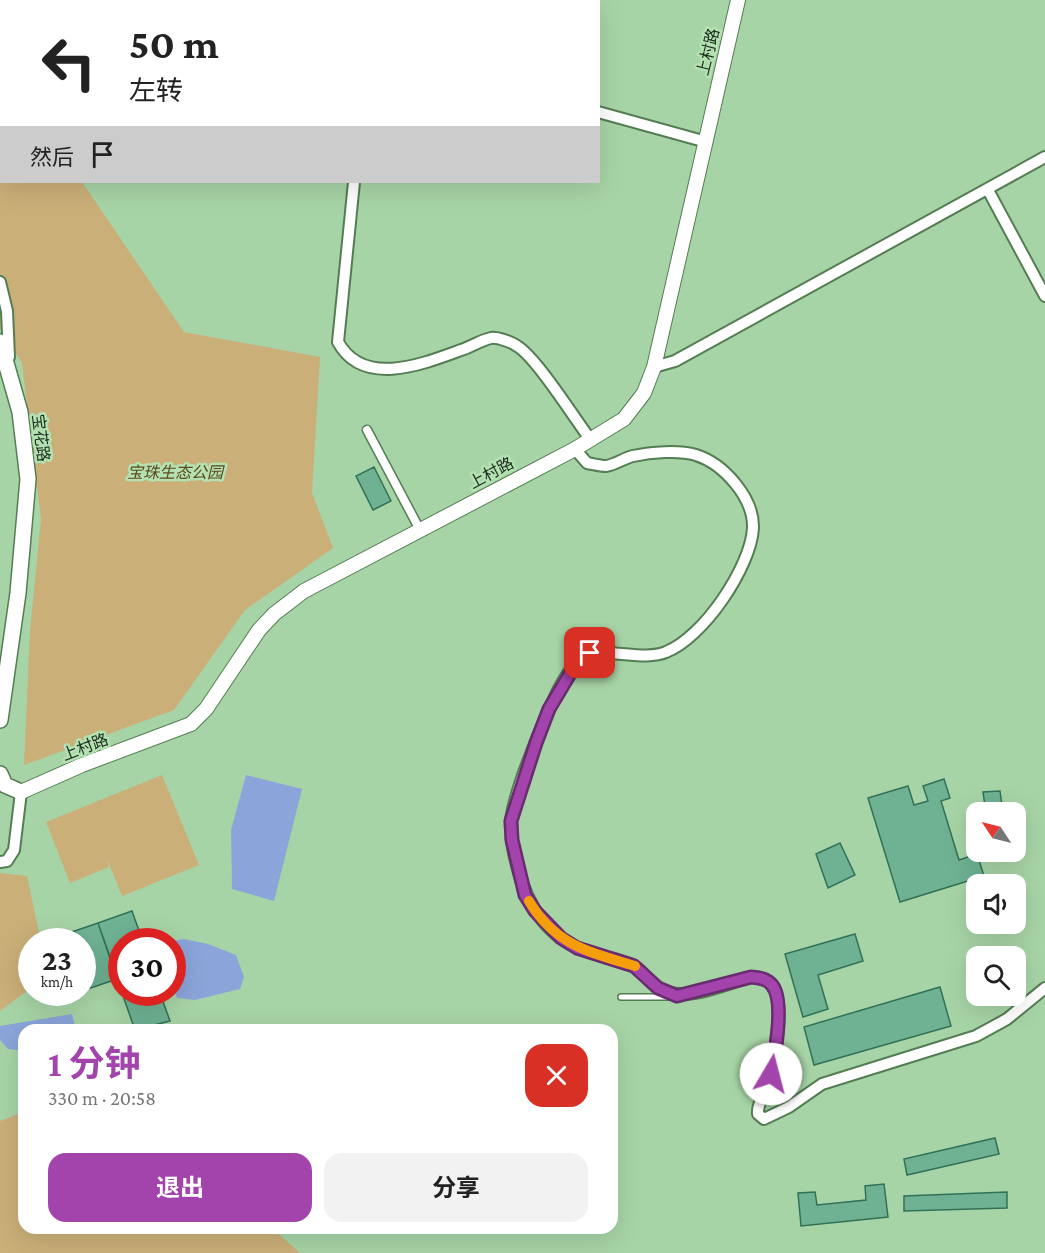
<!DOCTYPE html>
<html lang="zh">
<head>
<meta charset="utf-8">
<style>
	body { margin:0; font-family:"Crimson Pro","Noto Sans SC",serif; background:#f2f2f2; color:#222; height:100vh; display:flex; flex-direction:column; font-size:22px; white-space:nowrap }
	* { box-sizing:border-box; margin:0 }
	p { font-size:20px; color:#767676 }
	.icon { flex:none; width:33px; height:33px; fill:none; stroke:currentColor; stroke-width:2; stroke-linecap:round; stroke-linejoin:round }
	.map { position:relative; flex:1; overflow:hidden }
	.drawer { position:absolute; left:18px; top:1024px; width:600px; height:210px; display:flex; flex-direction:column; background:#fff; border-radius:18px; box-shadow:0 6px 24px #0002 }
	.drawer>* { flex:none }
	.hud { position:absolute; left:0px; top:0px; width:600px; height:183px; box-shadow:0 6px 24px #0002; background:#fff; color:#222; overflow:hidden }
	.needle { width:39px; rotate:305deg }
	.fabs { position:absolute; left:966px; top:802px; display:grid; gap:12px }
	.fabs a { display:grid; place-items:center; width:60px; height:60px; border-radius:12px; background:#fff; box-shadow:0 6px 24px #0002; font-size:30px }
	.speed { position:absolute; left:18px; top:928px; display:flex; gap:12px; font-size:30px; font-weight:700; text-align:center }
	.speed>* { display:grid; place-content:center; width:78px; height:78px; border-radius:50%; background:#fff; box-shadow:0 6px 24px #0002; line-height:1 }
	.speed small { font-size:15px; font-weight:400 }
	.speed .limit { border:9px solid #d22; background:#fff; color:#111 }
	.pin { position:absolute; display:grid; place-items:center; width:51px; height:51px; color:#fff; margin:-26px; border-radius:12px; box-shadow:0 3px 9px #0006 }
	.me { position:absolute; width:66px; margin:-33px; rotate:8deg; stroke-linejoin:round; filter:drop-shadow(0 0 4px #0008) }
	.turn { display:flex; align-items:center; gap:21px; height:126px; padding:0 30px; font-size:27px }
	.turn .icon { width:78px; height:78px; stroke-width:2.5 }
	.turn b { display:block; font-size:42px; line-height:51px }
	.then { display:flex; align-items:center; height:57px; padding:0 30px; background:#0003; gap:12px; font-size:22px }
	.round { display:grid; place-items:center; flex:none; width:63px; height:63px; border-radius:18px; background:#f2f2f2 }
	.head { display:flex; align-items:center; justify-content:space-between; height:102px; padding:0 30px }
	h1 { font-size:36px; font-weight:700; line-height:45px; color:#a344ad }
	.action { display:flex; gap:12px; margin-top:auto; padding:12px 30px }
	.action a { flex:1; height:69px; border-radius:18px; background:#a344ad; color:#fff; font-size:24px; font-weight:700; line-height:69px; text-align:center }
	.action a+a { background:#f2f2f2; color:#222 }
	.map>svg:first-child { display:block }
	.green { fill:#caaf78 }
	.water { fill:#8ba5da }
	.building { fill:#6fb293; stroke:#317157; stroke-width:1.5 }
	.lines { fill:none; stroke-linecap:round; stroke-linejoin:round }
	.service-casing { stroke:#547d53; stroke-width:8 }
	.pedestrian-casing { stroke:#547d53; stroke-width:11 }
	.minor-casing { stroke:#547d53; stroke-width:14 }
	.tertiary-casing { stroke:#547d53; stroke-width:16 }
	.secondary-casing { stroke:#547d53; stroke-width:18 }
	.service { stroke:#fff; stroke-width:5 }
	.pedestrian { stroke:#fff; stroke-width:8 }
	.minor { stroke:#fff; stroke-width:10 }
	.tertiary { stroke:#fff; stroke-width:14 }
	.secondary { stroke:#fff; stroke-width:15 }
	.route-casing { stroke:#6a2c70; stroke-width:15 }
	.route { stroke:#a344ad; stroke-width:10 }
	.slow { stroke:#f59e0b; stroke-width:10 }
	.labels { text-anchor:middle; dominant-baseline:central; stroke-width:5; stroke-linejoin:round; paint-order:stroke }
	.street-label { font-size:16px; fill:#1a2b1a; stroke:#b4e1b2 }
	.park-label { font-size:16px; font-style:italic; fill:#5f4a1d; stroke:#b4e1b2 }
</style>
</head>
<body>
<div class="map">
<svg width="1045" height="1253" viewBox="0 0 1045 1253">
	<rect width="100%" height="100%" fill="#a7d4a6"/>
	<path class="green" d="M0,0L23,1L2,2V182H82L184,332L320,357L312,493L333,548L245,610L174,710L24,765L30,631L41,519L22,363L0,329Z
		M162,775L199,865L122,896L107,859L109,867L70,883L46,822Z
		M0,873L27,876L41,942H32L31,988L0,1011Z
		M24,1112V1228L273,1229L300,1253H0V1121Z"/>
	<path class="water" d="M246,775L302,789L274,901L232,889L231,830Z
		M184,939L208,944L236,955L244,977L240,989L195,1000L177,998L173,984V941Z
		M72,1014L76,1030H24V1051L8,1049L0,1040V1026Z"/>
	<path class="building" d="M374,467L391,501L373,510L356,476Z
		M944,779L950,798L941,801L959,860L977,854L984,876L900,902L868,798L908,786L914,805L928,801L923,786Z
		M1000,791L1003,813H986L983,792Z
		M840,843L855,875L828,888L816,854Z
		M132,911L143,942H122V991L98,923Z
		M98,923L117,979L82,991V942H66L63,935Z
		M855,934L863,961L818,975L828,1009L803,1017L785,954Z
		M940,987L951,1026L814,1065L804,1027Z
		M122,993H160L170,1021L135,1030Z
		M995,1138L999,1154L907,1175L904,1159Z
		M884,1184L888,1217L801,1226L798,1193L815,1192L817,1205L866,1200L865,1186Z
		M1007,1192V1208L904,1211V1196Z"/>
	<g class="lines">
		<defs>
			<path id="service" d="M621,997H670"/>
			<path id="pedestrian" d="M367,430L420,530"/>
			<path id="minor" d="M132,0V2
				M408,2V0
				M563,2L564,0
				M598,112L703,141
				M354,182L338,342C363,388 423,364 461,350C471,347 481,340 491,338C497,337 512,342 517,346C536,357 575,419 590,439
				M988,190L1045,296
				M0,282L7,311L9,357
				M654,367L675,361L1045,157
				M575,449L587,463C593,464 600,466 606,466C615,465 624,458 633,456C651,452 679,450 696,455C724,464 754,498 753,528C751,567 703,638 666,652C640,663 596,642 577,662C560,680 550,709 540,731C529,759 516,790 511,819C510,830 512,842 514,853C522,892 538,929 576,947C594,956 614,957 632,965C642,969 648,981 657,987C682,1005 724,984 751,977C759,978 766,978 772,985C786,1001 774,1064 768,1084C765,1095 757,1103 758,1114L764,1119L789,1107L822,1084L976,1036L1007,1019L1045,988
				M0,862L7,861L14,850L21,792"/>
			<path id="tertiary" d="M21,792L82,765L191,724L206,709L259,630L274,614L304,591L575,449L624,419L644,393L654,367L738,0"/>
			<path id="secondary" d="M0,342L20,412L28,479L18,593L0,720
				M0,774L5,785L21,792"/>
		</defs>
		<use href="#service" class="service-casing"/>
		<use href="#pedestrian" class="pedestrian-casing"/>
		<use href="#minor" class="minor-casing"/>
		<use href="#tertiary" class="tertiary-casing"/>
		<use href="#secondary" class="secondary-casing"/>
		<use href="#service" class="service"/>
		<use href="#pedestrian" class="pedestrian"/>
		<use href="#minor" class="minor"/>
		<use href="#tertiary" class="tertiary"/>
		<use href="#secondary" class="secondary"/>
	</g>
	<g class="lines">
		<defs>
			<path id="route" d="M590,653L577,662L549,709L536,743L511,821L512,840L525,895L535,911L561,938L577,948L634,966L658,988L677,996L751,977C759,978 766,978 772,985C785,1001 775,1054 771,1074"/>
		</defs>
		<use href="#route" class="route-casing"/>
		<use href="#route" class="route"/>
		<path class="slow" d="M529,901C555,945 589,952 635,966"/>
	</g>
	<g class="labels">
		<g class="street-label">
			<text transform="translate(708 52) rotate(-76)">上村路</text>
			<text transform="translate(41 438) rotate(83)">宝花路</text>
			<text transform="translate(491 473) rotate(-28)">上村路</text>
			<text transform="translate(85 747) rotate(-21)">上村路</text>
		</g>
		<g class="park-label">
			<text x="175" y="472">宝珠生态公园</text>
		</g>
	</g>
</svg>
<div class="fabs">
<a><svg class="needle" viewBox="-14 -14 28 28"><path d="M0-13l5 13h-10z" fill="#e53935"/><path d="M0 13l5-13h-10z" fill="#767676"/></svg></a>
<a><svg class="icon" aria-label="sound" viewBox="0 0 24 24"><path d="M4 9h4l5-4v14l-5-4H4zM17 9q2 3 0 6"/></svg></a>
<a><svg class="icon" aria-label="search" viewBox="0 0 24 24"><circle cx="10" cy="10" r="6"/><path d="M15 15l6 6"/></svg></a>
</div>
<div class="speed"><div>23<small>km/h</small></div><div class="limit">30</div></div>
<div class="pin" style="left:590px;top:653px;background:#d93025"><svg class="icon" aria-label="arrive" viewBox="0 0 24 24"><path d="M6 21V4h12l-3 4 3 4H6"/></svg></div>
<svg class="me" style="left:771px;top:1074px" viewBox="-20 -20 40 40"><circle r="19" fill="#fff"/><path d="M0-13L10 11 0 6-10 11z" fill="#a344ad"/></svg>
<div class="hud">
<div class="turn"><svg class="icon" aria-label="left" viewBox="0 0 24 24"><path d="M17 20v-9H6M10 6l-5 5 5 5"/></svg><div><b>50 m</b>左转</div></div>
<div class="then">然后<svg class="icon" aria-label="arrive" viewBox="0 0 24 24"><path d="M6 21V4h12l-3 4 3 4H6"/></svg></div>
</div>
<section class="drawer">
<div class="head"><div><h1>1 分钟</h1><p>330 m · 20:58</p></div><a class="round" style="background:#d93025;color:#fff"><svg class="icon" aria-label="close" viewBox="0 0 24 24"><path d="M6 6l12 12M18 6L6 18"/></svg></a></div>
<div class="action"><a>退出</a><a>分享</a></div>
</section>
</div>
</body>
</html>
